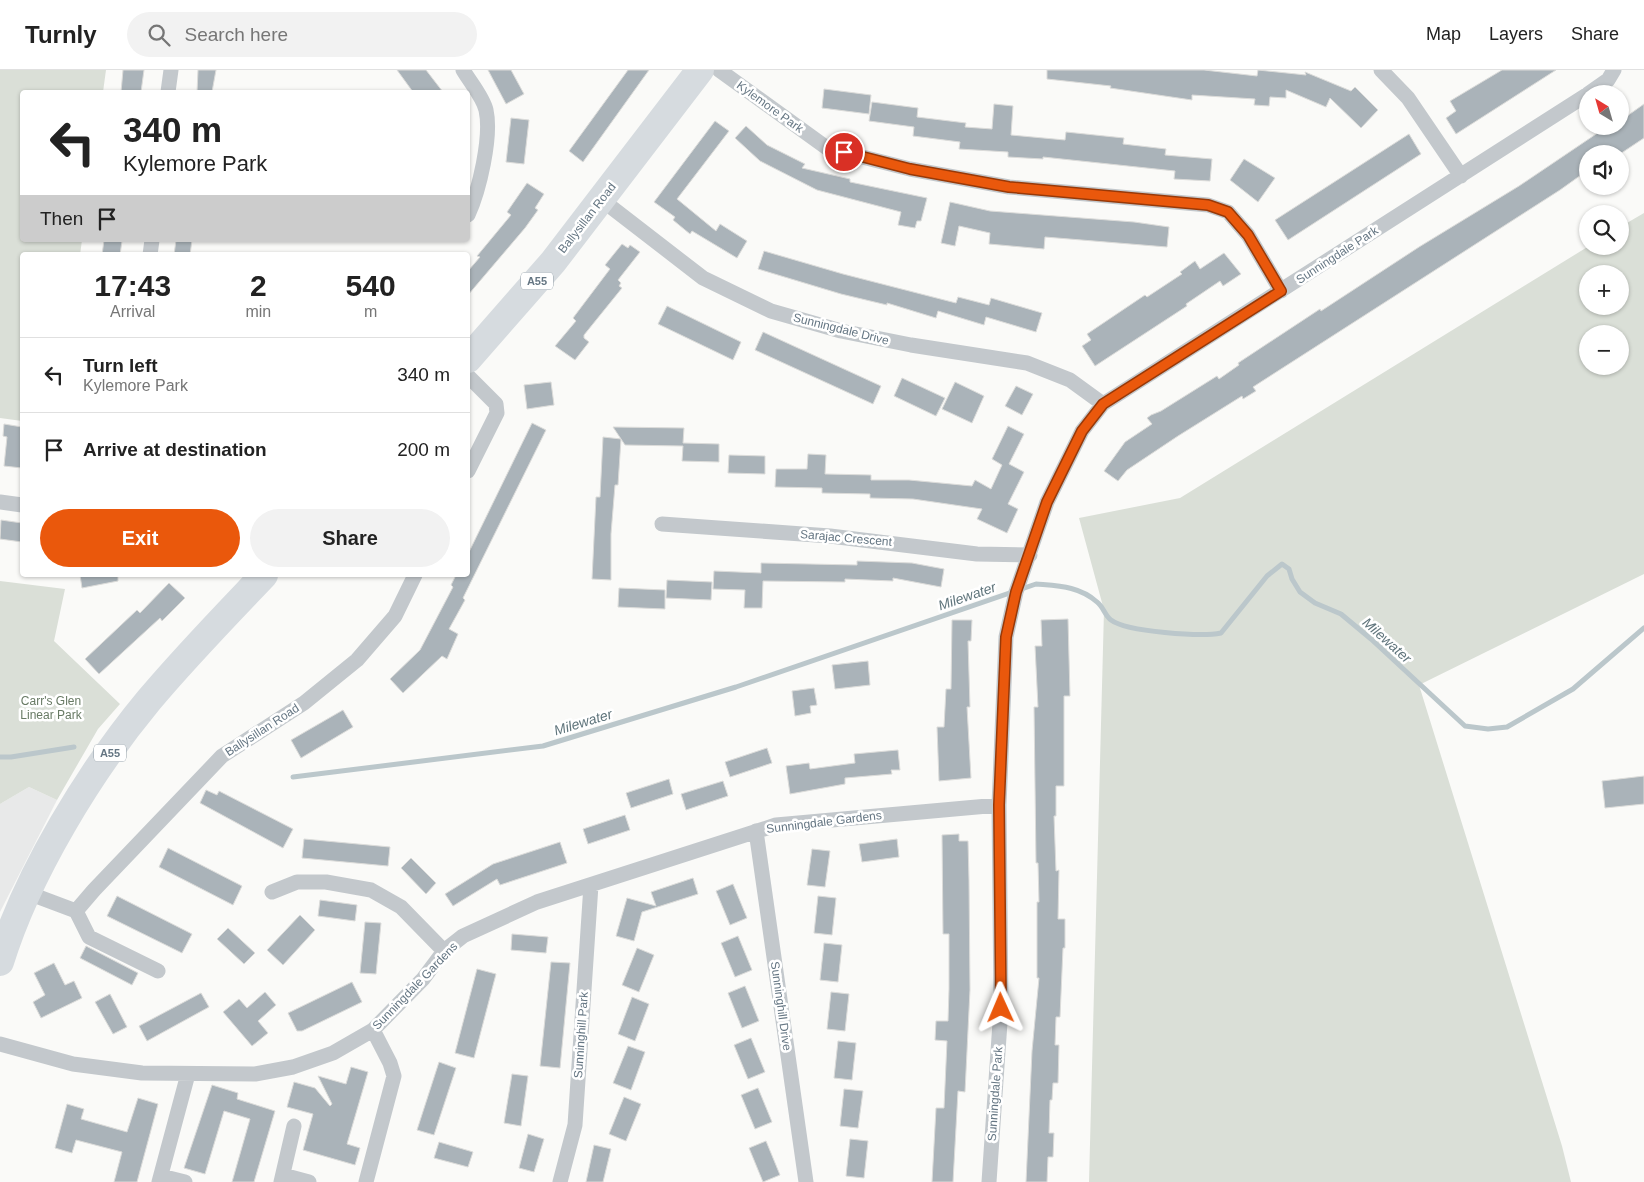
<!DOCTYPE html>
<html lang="en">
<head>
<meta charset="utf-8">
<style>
	body { margin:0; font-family:Arial,sans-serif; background:#f2f2f2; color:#222; height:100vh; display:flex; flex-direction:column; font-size:19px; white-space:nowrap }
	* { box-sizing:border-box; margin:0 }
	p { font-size:16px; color:#767676 }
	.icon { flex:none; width:28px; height:28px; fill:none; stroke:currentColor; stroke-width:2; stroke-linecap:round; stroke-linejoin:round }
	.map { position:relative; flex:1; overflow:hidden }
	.panel { position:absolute; left:20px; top:182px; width:450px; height:325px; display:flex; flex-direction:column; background:#fff; border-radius:5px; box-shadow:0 1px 4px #0004 }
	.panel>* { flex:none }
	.hud { position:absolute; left:20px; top:20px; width:450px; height:152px; border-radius:5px; box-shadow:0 1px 4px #0004; background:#fff; color:#222; overflow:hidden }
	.needle { width:32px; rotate:323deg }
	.tools { position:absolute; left:1579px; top:15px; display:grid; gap:10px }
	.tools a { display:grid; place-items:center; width:50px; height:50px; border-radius:50%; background:#fff; box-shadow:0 1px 4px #0004; font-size:25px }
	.pin { position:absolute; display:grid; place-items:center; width:42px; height:42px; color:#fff; margin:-21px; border:2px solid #fff; border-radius:50%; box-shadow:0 1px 5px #0007 }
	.me { position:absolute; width:55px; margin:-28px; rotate:359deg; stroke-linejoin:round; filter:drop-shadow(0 0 4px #0008) }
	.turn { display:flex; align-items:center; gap:18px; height:105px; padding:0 20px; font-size:22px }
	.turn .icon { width:65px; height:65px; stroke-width:2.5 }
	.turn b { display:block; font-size:35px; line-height:42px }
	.then { display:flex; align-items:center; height:48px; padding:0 20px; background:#0003; gap:10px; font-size:19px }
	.eta { display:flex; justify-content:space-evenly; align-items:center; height:85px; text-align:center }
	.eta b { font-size:30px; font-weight:700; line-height:35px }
	.primary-button { display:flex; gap:10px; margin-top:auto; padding:10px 20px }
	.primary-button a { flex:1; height:58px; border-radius:30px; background:#ea580c; color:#fff; font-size:20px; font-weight:700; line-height:58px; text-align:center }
	.primary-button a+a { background:#f2f2f2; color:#222 }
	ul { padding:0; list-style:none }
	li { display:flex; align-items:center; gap:15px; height:75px; padding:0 20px; border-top:1px solid #e0e0e0 }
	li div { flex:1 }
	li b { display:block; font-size:19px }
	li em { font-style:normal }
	header { display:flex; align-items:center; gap:30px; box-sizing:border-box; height:70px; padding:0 25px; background:#fff; border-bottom:1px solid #e0e0e0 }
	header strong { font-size:24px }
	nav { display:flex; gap:28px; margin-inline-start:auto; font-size:18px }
	.search { width:350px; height:45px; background:#f2f2f2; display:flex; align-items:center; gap:12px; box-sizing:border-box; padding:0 18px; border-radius:28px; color:#767676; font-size:19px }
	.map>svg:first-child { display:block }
	.built { fill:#e8e9e9 }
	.green { fill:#dadfd7; fill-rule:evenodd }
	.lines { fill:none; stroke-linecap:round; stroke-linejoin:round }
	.stream { stroke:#bbc7cb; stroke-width:5 }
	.building { fill:#aab3b9; stroke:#dcdcda }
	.street { stroke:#c3c8cc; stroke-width:15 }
	.highway { stroke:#d6dbdf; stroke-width:28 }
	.route-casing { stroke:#983908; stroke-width:12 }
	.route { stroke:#ea580c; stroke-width:9 }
	.labels { text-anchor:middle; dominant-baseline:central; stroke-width:5; stroke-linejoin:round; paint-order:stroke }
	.shield { fill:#fff; stroke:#939fa8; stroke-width:1 }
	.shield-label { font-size:11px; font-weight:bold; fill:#657683 }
	.street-label { font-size:12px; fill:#657683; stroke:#fff }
	.park-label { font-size:12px; fill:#687a64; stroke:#fff }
	.water-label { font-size:14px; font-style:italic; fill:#60757c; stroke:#fff }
</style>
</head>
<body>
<header>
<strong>Turnly</strong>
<div class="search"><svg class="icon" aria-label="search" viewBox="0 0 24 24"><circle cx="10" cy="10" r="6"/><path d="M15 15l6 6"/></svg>Search here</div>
<nav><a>Map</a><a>Layers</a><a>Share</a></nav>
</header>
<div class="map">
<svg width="1644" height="1112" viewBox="0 0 1644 1112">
	<rect width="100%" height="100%" fill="#fafaf8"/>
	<path class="built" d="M29,717L57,730L0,842V734Z"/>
	<path class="green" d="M0,0H106L103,22H22V170H82L80,185H22V351L0,348Z
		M1644,143V504L1419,615L1562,1076L1571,1112H1089L1104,540L1079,448L1180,428L1589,176H1620V157ZM1588,204H1620V236H1588ZM1588,264H1620V296H1588Z
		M0,511L65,519L54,571L120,634L98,659L57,730L29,717L0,734Z"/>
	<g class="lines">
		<path class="stream" d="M0,687H11L74,677
			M293,707L543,676L736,617L1036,514C1058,516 1079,516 1097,532C1103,536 1105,546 1111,550C1127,562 1202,567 1221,563L1267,506L1282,494L1289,499L1292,509L1300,522L1315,533L1341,544L1371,569L1465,656L1488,659L1507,657L1573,619L1644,558"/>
	</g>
	<path class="building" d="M123,0H144L141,22H121Z
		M198,0H216L212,22H197Z
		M397,0H426L443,22H413Z
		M488,0H511L524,24L506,34Z
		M628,0H649L583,92L569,81Z
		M1047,0H1204L1257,6L1258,0L1306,5L1305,2L1351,21L1355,17L1378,40L1361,58L1330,28L1326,37L1286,20V28L1270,27L1269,36L1254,35L1255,29L1192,25V30L1110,18L1111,16L1047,9Z
		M1502,0H1556L1456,64L1446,48L1456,41L1450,31Z
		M824,19L871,25L869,44L822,38Z
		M872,32L918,38L917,47L966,53L965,57L992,59L994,34L1013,36L1011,65L1065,70L1066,62L1124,68L1123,74L1166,79L1165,85L1212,89L1210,111L1174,109L1175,101L1043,87V89L1008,87V82L959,79L960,72L913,66L914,57L869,51Z
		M1644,34V68L1620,84H1588V100L1560,120L1253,317L1256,321L1243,329L1242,326L1178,366L1127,400L1118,411L1104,401L1125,372L1152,354L1147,348L1151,345L1161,341L1217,306L1219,309L1239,295L1238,293L1320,239L1321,241L1419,177L1519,116L1608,56H1620V51Z
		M511,48L529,50L524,94L506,92Z
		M715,51L729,61L677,129L716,161L720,154L747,171L737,188L692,161L690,164L673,150L675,147L654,132Z
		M746,56L767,75L805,94L802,98L850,109V112L927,128L921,151H917L915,158L898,155L901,142L817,120L760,91L735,68Z
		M1409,64L1421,84L1288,170L1275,150Z
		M1244,89L1275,108L1258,132L1230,110Z
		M527,113L544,124L535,138L538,140L525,158L468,225V201L480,187L477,186L511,145L507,142Z
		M950,132L990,141L1134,152L1169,157L1167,177L1045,167L1044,179L989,174L990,163L959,156L955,176L941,173Z
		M104,170L122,171L120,185H102Z
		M176,170H192L190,185H174Z
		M622,174L628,178L630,175L640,182L618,210L621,213L619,216L622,218L584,265V268L589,272L575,290L555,276L576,251L573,248L610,199L605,195Z
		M764,181L843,204L956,233L958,227L989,235L991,228L1042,243L1036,262L986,247L984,255L938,241L936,248L887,233V235L841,224L758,199Z
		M1224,183L1241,204L1223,216L1220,211L1186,234L1187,236L1095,296L1082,276L1091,270L1087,264L1145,225L1147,227L1182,204L1180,202L1195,191L1200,199Z
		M667,236L741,272L733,290L658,254Z
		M763,262L881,316L873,334L755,280Z
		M902,308L945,328L936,346L894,326Z
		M551,312L554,335L527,339L524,315Z
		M955,312L984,326L972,353L942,339Z
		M1016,316L1033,324L1022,345L1005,336Z
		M532,353L546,360L463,528L465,530L449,559L458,564L447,589L442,586L403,623L390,609L420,580L453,517L451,515L456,505H468V484Z
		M4,354L22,357V398L4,396L7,367L3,366Z
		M1008,356L1024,364L1009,394L1024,402L1008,434L1018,439L1007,463L977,449L982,439L913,429L870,428V424L822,423V418L775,417L776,399H807L808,384L826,385L825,404L871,405V410H909L972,416L975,410L991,419L1002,395L992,389Z
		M613,357L684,358L683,373L719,374V392L682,391L683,376L625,375Z
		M603,367L621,369L618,415H615L611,464V510L592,509L596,427H600Z
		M729,385L765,386V404L728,403Z
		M1,450L22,453V472L0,469Z
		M857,491L912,493L944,499L941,517L893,508V511L845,509V512L763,511L762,538H744L745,520L713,519L714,501L761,503V493L857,495Z
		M80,505H118V511L82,518Z
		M667,510L712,512L711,530L666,528Z
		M169,513L185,528L162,551L160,548L99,604L85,589L137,540L140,543Z
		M619,518L665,520V539L618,537Z
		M1068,549L1070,626H1064V716H1056V746H1054L1056,801L1059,800L1058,849H1065V878H1063L1060,947H1056L1055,975H1059L1058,1013H1053L1052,1030H1050L1049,1063H1054L1053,1087H1048L1047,1112H1026L1032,981L1039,908H1037V832H1039L1038,793H1036L1034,637H1038L1035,576H1042L1041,550Z
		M952,550H972L971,571H968L970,637H967L971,708L939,711L937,657H944L946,619H951Z
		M868,591L870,615L835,619L832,595Z
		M814,618L817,635L810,636L811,643L795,646L792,621Z
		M343,640L353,657L301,688L291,670Z
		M767,678L772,693L730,707L725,692Z
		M898,680L900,700H891L892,704L845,708V714L790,724L786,696L809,693L810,699L855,693L854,684Z
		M1644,706V734L1605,738L1602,711Z
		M669,709L673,724L631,738L626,723Z
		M723,711L728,726L686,740L681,724Z
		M206,720L217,725L219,721L293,759L283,778L200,733Z
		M625,745L630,760L588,774L583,759Z
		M959,764V771H968L969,810L970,920L965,1022L958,1021L953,1112H932L936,1038H944L947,971L935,970L936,951H948L949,919V864H943L942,765Z
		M304,769L390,777L388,796L302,788Z
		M897,769L899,787L862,792L859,774Z
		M560,772L567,793L500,815L497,809L453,836L445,824L493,794Z
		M168,778L242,816L233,835L159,797Z
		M812,779L830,781L825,817L807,815Z
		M411,788L436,813L426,824L401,798Z
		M693,808L698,824L642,842L634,871L616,866L627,828L656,836L651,822Z
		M733,814L747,848L730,855L716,821Z
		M117,826L192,864L182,883L107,846Z
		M818,826L836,828L832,865L814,863Z
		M320,830L357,835L355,851L318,846Z
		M300,845L315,860L283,895L267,880Z
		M365,852L381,853L376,904L360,903Z
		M228,858L255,883L244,894L217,869Z
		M512,864L548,867L546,883L511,880Z
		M738,866L752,900L735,907L721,873Z
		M824,873L842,875L838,912L820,910Z
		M86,876L138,903L132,915L80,888Z
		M637,878L654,885L639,922L622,915Z
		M551,892L570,893L560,998L540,996Z
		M54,893L65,915L74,911L82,928L41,948L33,932L45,925L34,903Z
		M477,899L496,904L474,988L455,983Z
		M352,912L362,932L302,961H297L288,943Z
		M745,916L759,951L742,958L728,923Z
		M265,922L276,935L258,951L268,963L252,976L223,942L239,929L247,938Z
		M831,922L849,924L845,961L827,959Z
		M201,923L209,937L147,971L139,956Z
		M110,924L127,957L113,964L95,932Z
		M632,927L649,934L635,971L618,964Z
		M751,968L765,1002L748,1009L734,975Z
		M838,971L856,973L852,1010L834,1008Z
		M628,976L645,982L631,1020L613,1013Z
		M439,992L456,998L434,1065L417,1060Z
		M351,997L368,1002L347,1074L360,1078L355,1095L303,1080L313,1044L287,1037L294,1012L315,1018L330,1036L332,1034L318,1006L346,1014Z
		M512,1004L528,1006L521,1056L504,1053Z
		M212,1015L238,1023L237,1029L275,1041L254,1112H232L250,1049L224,1041L205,1104L184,1098Z
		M758,1018L772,1052L755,1059L741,1025Z
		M844,1019L863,1021L858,1058L840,1056Z
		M624,1027L641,1034L626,1071L609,1064Z
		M138,1028L158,1034L137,1112H114L122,1082L76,1070L72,1083L55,1078L67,1034L84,1039L81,1049L127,1062Z
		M528,1064L544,1069L534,1102L519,1098Z
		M850,1069L868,1071L864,1108L846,1106Z
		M766,1071L780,1105L763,1112L749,1078Z
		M439,1072L473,1082L468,1097L434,1088Z
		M594,1075L611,1079L603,1112H586Z"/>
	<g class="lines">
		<path class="street" d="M463,0C470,12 483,27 486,40C492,67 479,121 468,145
			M719,0L827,78L910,99L1009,117L1208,135L1228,142L1248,165L1281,221
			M1381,0L1408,28L1461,106
			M168,22L171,0
			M1588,24L1608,10L1614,0
			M602,130L703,208L771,241L841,261L911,275L1027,293L1070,310L1103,334
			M150,185L152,170
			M468,306L496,334L497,343L468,401
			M0,432L22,435
			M662,454L830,466L977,484L1030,485
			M756,761L806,1112
			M272,822L297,812H326L371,820L401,837L444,881
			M28,823L76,841
			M76,841L94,820L222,686L304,633L357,590L395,546L415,505
			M76,841L89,867L158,901
			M0,974L73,994L142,1003L255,1004L293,997L333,983L373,960L423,909L444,881L463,866L537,832L776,755L999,735
			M283,1105L309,1112
			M161,1106L185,1112
			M159,1112L188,1004
			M281,1112L294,1056
			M366,1112L394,1006L390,993L373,960
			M560,1112L575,1055L591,815
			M989,1112L1001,938L999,735L1006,567L1016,522L1047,432L1082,361L1103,334L1588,24"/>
		<path class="highway" d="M468,289L553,192L700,0
			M0,892C27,804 90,701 149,630C185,587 225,546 264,505"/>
	</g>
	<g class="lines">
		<defs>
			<path id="route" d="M844,82L910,99L1009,117L1208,135L1228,142L1248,165L1281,221L1103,334L1082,361L1047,432L1016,522L1006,567L999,735L1001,938"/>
		</defs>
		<use href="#route" class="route-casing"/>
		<use href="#route" class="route"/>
	</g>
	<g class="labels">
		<g class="shield">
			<rect x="521" y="202.5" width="32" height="17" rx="4"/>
			<rect x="94" y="674.5" width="32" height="17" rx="4"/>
		</g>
		<g class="shield-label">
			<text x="537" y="211">A55</text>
			<text x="110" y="683">A55</text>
		</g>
		<g class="street-label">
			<text transform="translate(770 37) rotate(36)">Kylemore Park</text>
			<text transform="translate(587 148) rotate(-52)">Ballysillan Road</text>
			<text transform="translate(1337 185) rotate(-33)">Sunningdale Park</text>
			<text transform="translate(841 259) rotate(14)">Sunningdale Drive</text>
			<text transform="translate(846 468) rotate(5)">Sarajac Crescent</text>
			<text transform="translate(262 660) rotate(-33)">Ballysillan Road</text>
			<text transform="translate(824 752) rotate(-7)">Sunningdale Gardens</text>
			<text transform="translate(415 916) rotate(-46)">Sunningdale Gardens</text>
			<text transform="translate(781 936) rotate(82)">Sunninghill Drive</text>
			<text transform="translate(581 965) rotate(-86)">Sunninghill Park</text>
			<text transform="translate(995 1024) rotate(-86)">Sunningdale Park</text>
		</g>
		<g class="park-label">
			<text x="51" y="631">Carr's Glen<tspan x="51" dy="14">Linear Park</tspan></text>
		</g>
		<g class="water-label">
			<text transform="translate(967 526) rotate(-19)">Milewater</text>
			<text transform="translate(1387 570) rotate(42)">Milewater</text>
			<text transform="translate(583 652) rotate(-17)">Milewater</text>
		</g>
	</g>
</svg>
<div class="tools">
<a><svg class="needle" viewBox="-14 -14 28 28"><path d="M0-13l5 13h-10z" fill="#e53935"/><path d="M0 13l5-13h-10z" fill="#767676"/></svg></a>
<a><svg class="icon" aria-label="sound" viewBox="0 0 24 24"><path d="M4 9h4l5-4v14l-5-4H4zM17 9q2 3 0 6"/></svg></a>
<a><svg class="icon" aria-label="search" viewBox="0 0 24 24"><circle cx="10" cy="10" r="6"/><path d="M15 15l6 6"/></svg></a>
<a>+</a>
<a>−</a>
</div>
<div class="pin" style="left:844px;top:82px;background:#d93025"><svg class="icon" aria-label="arrive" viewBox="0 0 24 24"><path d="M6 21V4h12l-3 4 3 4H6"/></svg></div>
<svg class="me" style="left:1001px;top:938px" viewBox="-20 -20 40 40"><path d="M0-17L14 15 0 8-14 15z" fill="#ea580c" stroke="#fff" stroke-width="4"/></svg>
<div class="hud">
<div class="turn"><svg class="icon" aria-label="left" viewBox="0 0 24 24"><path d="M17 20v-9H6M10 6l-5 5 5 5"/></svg><div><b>340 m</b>Kylemore Park</div></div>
<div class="then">Then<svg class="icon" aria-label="arrive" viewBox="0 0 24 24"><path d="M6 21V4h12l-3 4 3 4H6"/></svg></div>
</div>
<section class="panel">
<div class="eta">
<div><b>17:43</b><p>Arrival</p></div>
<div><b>2</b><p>min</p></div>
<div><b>540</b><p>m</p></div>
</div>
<ul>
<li><svg class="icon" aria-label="left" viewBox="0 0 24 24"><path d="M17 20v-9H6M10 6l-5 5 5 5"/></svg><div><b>Turn left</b><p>Kylemore Park</p></div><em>340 m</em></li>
<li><svg class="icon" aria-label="arrive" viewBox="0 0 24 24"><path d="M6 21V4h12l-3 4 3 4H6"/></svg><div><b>Arrive at destination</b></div><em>200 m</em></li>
</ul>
<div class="primary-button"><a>Exit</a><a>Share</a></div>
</section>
</div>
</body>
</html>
